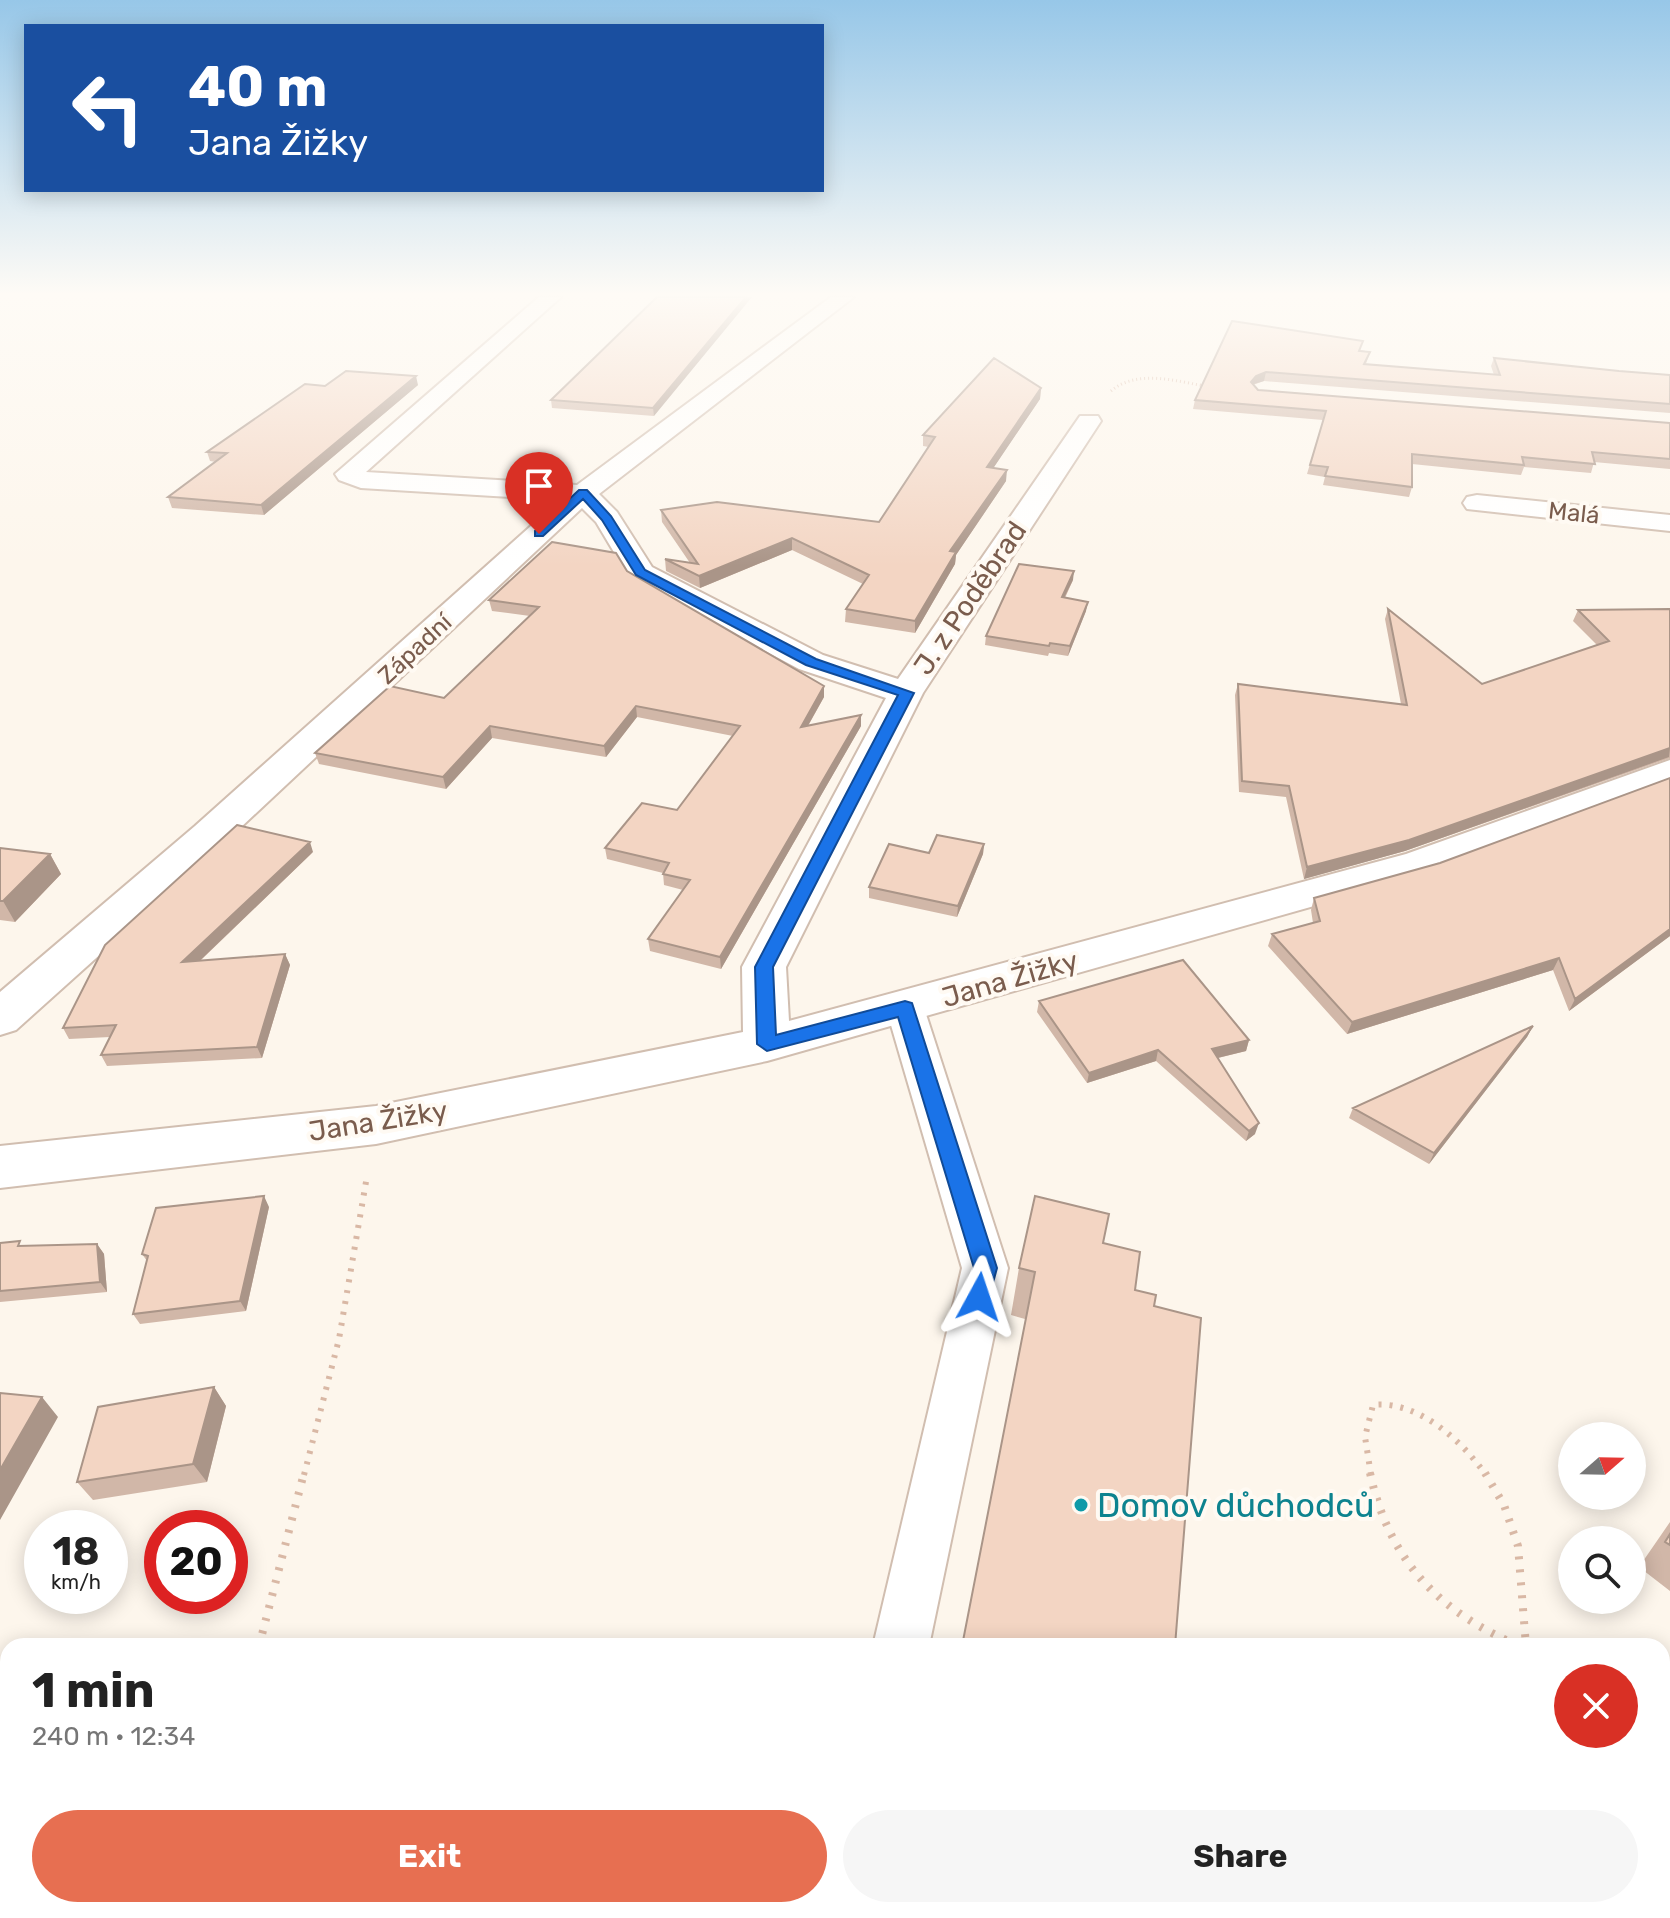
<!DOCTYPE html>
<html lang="en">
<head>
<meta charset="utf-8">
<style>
	body { margin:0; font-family:Rubik,sans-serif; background:#f6f6f6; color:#222; height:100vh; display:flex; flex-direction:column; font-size:30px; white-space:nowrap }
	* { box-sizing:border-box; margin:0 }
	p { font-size:26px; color:#767676 }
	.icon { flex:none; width:44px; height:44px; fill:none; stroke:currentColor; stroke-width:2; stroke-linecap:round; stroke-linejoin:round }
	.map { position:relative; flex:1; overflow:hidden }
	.sheet { position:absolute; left:0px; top:1638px; width:1670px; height:280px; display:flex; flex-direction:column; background:#fff; border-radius:24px 24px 0 0; box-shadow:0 4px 20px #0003 }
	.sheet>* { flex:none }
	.hud { position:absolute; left:24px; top:24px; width:800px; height:168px; border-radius:0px; box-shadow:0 4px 20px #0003; background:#1a4fa0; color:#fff; overflow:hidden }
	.needle { width:52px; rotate:70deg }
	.fabs { position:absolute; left:1558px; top:1422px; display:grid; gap:16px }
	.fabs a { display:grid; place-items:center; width:88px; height:88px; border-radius:50%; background:#fff; box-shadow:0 4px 20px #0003; font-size:40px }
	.speed { position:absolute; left:24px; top:1510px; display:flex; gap:16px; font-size:40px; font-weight:700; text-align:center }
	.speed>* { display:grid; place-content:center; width:104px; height:104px; border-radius:50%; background:#fff; box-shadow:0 4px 20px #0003; line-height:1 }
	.speed small { font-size:20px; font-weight:400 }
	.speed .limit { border:12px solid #d22; background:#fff; color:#111 }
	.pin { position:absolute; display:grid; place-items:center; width:68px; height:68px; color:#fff; margin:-82px -34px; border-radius:50% 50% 50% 0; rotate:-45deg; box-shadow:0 0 8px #0007 }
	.pin .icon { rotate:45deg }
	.me { position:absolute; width:88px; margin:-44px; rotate:5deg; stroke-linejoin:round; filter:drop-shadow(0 0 6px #0008) }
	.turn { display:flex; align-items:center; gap:28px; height:168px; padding:0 32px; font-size:36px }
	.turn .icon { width:104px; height:104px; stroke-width:2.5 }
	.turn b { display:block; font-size:56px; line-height:68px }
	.round { display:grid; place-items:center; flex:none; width:84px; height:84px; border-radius:42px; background:#f6f6f6 }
	.summary { display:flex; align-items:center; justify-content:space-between; height:136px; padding:0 32px }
	h1 { font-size:48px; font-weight:700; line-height:60px }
	.primary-button { display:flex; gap:16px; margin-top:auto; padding:16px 32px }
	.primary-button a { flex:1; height:92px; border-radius:48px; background:#e76f51; color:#fff; font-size:32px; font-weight:700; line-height:92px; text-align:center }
	.primary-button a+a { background:#f6f6f6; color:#222 }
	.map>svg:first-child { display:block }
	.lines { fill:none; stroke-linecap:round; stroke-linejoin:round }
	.lane-casing { stroke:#d1beb0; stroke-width:4 }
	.street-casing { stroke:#d1beb0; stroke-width:4 }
	.path-far2 { stroke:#d9b8a5; stroke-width:3; stroke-dasharray:1 3; stroke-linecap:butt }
	.path-far1 { stroke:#d9b8a5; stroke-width:6; stroke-dasharray:3 8; stroke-linecap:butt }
	.path { stroke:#d9b8a5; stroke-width:8; stroke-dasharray:3 10; stroke-linecap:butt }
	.lane { fill:#fff; fill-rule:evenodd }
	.street { fill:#fff; fill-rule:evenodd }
	.wall { fill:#d1b7a8 }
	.shaded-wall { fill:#aa9588 }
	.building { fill:#f3d5c3; stroke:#aa9588; stroke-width:2 }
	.route { fill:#1a73e8; stroke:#114b97; stroke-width:2 }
	.culture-dot { fill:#0f9aa8; stroke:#fffaf3; stroke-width:3 }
	.labels { text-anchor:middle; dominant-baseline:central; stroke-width:8; stroke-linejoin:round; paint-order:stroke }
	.far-street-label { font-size:24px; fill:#7a5c4d; stroke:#fffaf3 }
	.street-label { font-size:28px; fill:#7a5c4d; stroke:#fffaf3 }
	.near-culture-label { font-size:34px; fill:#0d838f; stroke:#fffaf3; text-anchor:start }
</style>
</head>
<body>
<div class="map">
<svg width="1670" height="1918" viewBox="0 0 1670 1918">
	<rect width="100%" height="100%" fill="#fdf6ec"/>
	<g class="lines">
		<defs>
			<path id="lane" d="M905,995L918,999L924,1008L1008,1268L929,1646H873L962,1268L886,1008L892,999Z
				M810,1910H874L872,1918H808Z"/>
			<path id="street" d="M539,297H561L366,472L577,485L831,297H854L599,494L617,512L652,567L823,655L898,679L1080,416H1098L1101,421L923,693L786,967L789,1021L1406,854L1670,760V784L1434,872L767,1061L376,1144L0,1188V1146L376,1106L743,1032L742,967L886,698L799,669L630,579L596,522L582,508L223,844L16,1030L0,1035V992L195,826L560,500L361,488L339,480L335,474Z
				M1477,495L1670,515V531L1467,509L1463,503L1467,497Z"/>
		</defs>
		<use href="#lane" class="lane-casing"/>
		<use href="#street" class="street-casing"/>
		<path class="path-far2" d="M1111,391C1137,369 1175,381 1205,386"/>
		<path class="path-far1" d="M304,1475L339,1339L367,1176
			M1371,1475L1365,1437L1373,1405C1418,1400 1462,1441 1486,1475"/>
		<path class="path" d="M1370,1473C1389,1560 1438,1612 1520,1646
			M1485,1473L1504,1505L1518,1546L1526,1646
			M259,1646L304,1473
			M1252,1910L1270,1918
			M1633,1910L1634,1918
			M167,1918L170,1910
			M1169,1918L1170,1910"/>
		<use href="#lane" class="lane"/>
		<use href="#street" class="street"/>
	</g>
	<path class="wall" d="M657,297L654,416L552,408L551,400Z
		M1232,321L1370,352L1366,364L1494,375L1491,366L1494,358L1619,371L1670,375V413L1264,381L1253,385L1258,390L1670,423V469L1594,462L1591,473L1524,467L1521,475L1412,464V487L1409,497L1323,485L1325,477L1307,474L1323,420L1193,409L1195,400Z
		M418,385L264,515L172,508L168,497L216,462L210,461L207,452L325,386Z
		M1041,388L1040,399L993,468L1006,481L956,555L955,564L915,633L845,622L846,609L863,584L792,550L700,588L666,571L665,559L690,563L662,522L661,510L879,522L929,447L923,446V435Z
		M627,571L824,686V697L808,726L861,715V726L721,969L650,951L648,939L683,890L664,885L663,873L607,859L605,848L677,810L733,736L637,717L606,757L492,738L446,789L319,764L315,753L444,698L530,616L492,611L489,600Z
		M1073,580L1065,598L1086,611L1068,656L1049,653L1048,656L985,645L986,636Z
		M1388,609L1482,684L1597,645L1573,621L1578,610L1670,609V758L1405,851L1304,879L1286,797L1239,792L1235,695L1238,684L1401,704L1385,619Z
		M1670,778V936L1569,1011L1553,970L1347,1034L1268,946L1272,934L1313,923L1311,910L1314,898L1440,863Z
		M984,844L983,854L957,917L869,898V887L929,853Z
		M0,848L50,854L61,874L15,922L0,920Z
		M313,852L200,961L285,954L290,965L262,1058L107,1066L101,1055L110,1037L69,1039L63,1028Z
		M1039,1001L1249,1040L1246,1051L1218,1058L1255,1134L1246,1141L1156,1061L1087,1083L1037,1012Z
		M1533,1026L1527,1037L1429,1164L1349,1118L1353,1108Z
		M269,1207L246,1311L140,1324L133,1314L147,1261L142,1254Z
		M1109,1214L1025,1319L1011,1315L1019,1268Z
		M0,1243L24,1246L97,1244L104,1254L107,1292L0,1302Z
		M214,1387L226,1406L207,1482L93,1500L77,1482Z
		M1670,1522V1591L1639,1567Z
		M549,1910H661L658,1918H551L548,1912Z"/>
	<path class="shaded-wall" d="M746,297H752L654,416L653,408Z
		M1266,372L1264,381L1254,384L1249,391L1251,382L1256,376Z
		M416,376L418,385L264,515L261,505Z
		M1041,388L1040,399L986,479L987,467Z
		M1007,470L1006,481L956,555L955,564L915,633V621L950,551Z
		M792,538V550L700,588L699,576Z
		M1074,571L1073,580L1060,606L1062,597Z
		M1088,602L1086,611L1068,656L1070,646Z
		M824,686V697L801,738V727Z
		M636,706L637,717L606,757L604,746Z
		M861,715V726L721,969L720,957Z
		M490,726L492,738L446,789L443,777Z
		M1670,748L1669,757L1405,851L1304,879L1307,867Z
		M310,842L313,852L187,973L182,962Z
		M984,844L983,854L957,917L958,906Z
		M50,854L61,874L15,922L3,901Z
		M1670,929V936L1569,1011L1575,999Z
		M285,954L290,965L262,1058L257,1047Z
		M1559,958L1553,970L1347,1034L1352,1022Z
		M1533,1026L1527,1037L1429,1164L1434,1153Z
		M1249,1040L1246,1051L1209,1060L1212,1049Z
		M1158,1050L1156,1061L1087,1083L1089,1073Z
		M1259,1123L1255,1134L1246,1141L1249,1131Z
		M264,1196L269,1207L246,1311L240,1301Z
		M97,1244L104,1254L107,1292L100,1282Z
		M214,1387L226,1406L207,1482L193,1464Z
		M42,1397L58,1417L0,1520V1470Z
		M652,1910H661L658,1918H650Z"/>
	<path class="building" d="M657,297H746L653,408L551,400Z
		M1232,321L1363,341L1359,351L1370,352L1364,364L1500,375L1494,358L1619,371L1670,375V404L1266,372L1256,376L1251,382L1258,390L1670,423V459L1592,452L1595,464L1522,457L1524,465L1412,454V487L1325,476L1328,467L1310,465L1326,411L1195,400Z
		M994,358L1041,388L987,467L1007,470L950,551L956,552L915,621L846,609L869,575L792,538L699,576L665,559L698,564L661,510L717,502L879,522L935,437L923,435Z
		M346,371L416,376L261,505L168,497L227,453L207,452L305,384L325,386Z
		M552,542L616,553L627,571L824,686L801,727L861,715L720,957L648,939L690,880L663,874L669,863L605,848L642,803L677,810L740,726L636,706L604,746L490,726L443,777L315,753L390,686L444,698L539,607L489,600Z
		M1019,564L1074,571L1062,597L1088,602L1070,646L1050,643L1049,646L986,636Z
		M1388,609L1482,684L1609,641L1578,610L1670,609V748L1409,840L1307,867L1289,786L1242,781L1238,684L1407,705Z
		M1670,778V929L1575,999L1559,958L1352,1022L1272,934L1320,921L1314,898L1440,863Z
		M237,825L310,842L182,962L285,954L257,1047L101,1055L116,1025L63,1028L105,945Z
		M937,835L984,844L958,906L869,887L889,844L929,853Z
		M0,848L50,854L3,901H0Z
		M1183,960L1249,1040L1212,1049L1259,1123L1249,1131L1158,1050L1089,1073L1039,1001Z
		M1533,1026L1434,1153L1353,1108Z
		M264,1196L240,1301L133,1314L148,1256L142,1254L156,1208Z
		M1035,1196L1109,1214L1103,1243L1140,1252L1135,1290L1156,1295L1154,1306L1201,1318L1175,1646H962L1035,1272L1019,1268Z
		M20,1241L18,1246L97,1244L100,1282L0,1291V1243Z
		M214,1387L193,1464L77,1482L98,1407Z
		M0,1393L42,1397L0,1470Z
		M1670,1534V1545L1665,1542Z
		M549,1910H652L650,1918H563L548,1912Z
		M911,1910H1153V1918H909Z"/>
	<linearGradient id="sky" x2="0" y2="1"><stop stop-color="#97c7e8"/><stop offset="0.52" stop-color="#fefbf6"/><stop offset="1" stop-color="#fefbf6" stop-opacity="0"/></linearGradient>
	<rect width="1670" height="566" fill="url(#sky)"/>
	<path class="route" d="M579,490H587L611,516L645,570L816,659L914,693L773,967L776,1035L905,1001L912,1003L997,1268L987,1305L979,1308L971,1305L967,1297L974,1268L898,1017L767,1051L757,1044L755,967L898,695L806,665L636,575L602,520L583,499L543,536H535V531Z"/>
	<circle class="culture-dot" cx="1081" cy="1505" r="8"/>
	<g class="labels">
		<g class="far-street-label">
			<text transform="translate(1574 513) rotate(6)">Malá</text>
			<text transform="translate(415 649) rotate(-43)">Západní</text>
		</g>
		<g class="street-label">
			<text transform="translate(970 598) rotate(-56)">J. z Poděbrad</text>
			<text transform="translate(1010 979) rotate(-16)">Jana Žižky</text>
			<text transform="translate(378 1121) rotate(-9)">Jana Žižky</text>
		</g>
		<g class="near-culture-label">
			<text x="1097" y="1505">Domov důchodců</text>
		</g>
	</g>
</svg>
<div class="fabs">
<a><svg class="needle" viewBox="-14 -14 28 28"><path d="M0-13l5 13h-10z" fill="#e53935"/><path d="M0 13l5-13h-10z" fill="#767676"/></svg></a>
<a><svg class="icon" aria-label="search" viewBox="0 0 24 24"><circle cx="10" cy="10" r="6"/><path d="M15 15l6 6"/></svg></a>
</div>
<div class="speed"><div>18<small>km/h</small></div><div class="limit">20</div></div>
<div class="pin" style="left:539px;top:534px;background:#d93025"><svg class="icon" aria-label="arrive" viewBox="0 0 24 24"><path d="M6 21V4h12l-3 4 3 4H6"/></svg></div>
<svg class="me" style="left:979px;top:1297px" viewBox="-20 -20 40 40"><path d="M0-17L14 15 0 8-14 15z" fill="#1a73e8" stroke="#fff" stroke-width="4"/></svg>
<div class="hud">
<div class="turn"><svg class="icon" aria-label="left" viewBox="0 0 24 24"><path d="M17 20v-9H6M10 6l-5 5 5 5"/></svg><div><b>40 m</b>Jana Žižky</div></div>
</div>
<section class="sheet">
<div class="summary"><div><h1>1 min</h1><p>240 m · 12:34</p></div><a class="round" style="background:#d93025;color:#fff"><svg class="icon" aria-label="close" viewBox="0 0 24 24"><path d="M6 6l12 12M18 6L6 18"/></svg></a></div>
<div class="primary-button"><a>Exit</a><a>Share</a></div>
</section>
</div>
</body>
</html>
